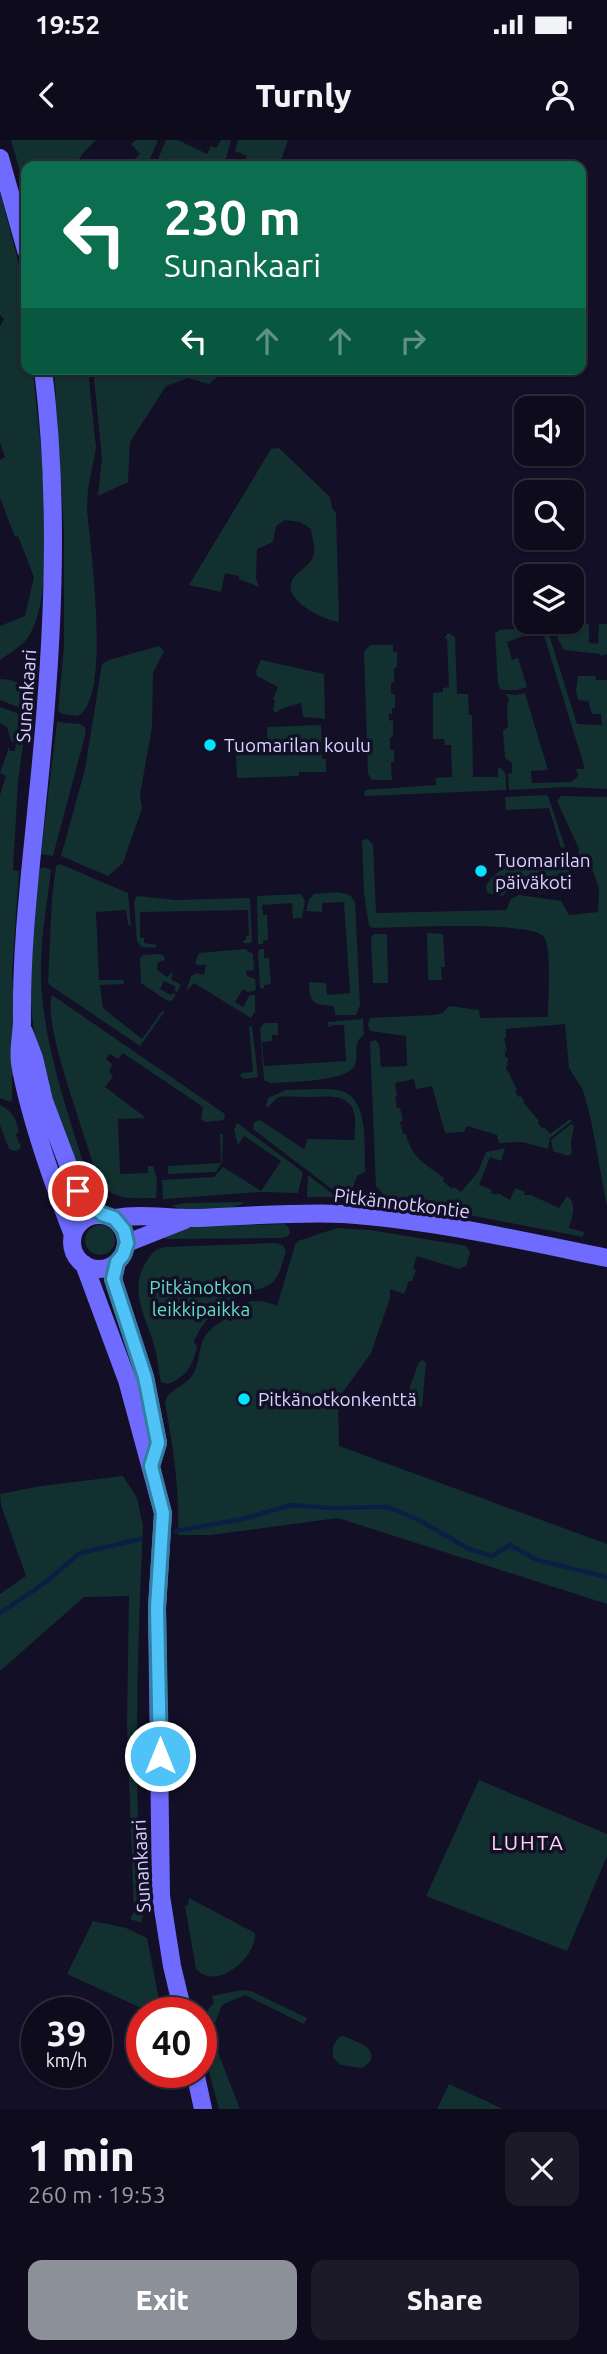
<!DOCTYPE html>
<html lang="en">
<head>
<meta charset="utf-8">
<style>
	body { margin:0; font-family:Ubuntu,sans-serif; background:#1c1929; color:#f1f3f6; height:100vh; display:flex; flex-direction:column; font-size:26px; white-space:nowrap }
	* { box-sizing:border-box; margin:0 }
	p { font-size:23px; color:#9b9ba3 }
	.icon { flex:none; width:38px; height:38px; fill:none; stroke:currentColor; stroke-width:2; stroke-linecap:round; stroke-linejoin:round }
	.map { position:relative; height:1969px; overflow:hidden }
	.sheet { display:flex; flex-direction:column; background:#0e0b1c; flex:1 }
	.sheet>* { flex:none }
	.guide { position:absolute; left:21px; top:21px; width:565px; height:214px; border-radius:14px; box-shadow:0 2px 5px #0004,0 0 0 2px #2e2b3b; background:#0b6e4f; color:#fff; overflow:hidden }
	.buttons { position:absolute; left:514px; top:256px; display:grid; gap:14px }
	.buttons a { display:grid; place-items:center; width:70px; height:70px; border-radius:14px; background:#0e0b1c; box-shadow:0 2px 5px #0004,0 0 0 2px #2e2b3b; font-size:35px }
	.speed { position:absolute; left:21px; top:1857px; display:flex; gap:14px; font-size:35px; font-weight:700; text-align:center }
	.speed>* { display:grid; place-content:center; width:91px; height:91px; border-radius:50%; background:#0e0b1c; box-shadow:0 2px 5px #0004,0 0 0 2px #2e2b3b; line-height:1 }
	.speed small { font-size:18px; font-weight:400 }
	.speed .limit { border:10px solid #d22; background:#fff; color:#111 }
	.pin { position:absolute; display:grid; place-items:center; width:60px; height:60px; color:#fff; margin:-30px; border:4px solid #fff; border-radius:50%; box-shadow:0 2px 7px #0007 }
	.me { position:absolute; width:77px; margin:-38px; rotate:0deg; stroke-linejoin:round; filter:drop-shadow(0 0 5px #0008) }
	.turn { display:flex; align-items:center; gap:24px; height:147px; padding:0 28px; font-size:32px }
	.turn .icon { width:91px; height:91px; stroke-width:2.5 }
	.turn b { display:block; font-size:49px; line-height:60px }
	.lanes { display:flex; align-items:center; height:66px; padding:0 28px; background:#0003; justify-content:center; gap:35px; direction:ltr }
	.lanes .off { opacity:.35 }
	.round { display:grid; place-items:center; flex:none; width:74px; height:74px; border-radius:14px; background:#1c1929 }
	.overview { display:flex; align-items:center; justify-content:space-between; height:119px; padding:0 28px }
	h1 { font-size:42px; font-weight:800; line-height:52px }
	.cta { display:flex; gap:14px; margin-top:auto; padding:14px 28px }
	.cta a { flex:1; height:80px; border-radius:14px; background:#8c9099; color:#fff; font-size:28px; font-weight:800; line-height:80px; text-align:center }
	.cta a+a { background:#1c1929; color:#f1f3f6 }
	.status { display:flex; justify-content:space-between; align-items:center; height:49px; padding:0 35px; background:#0e0b1c; direction:ltr }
	.status svg { height:19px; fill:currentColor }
	header { display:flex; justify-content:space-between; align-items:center; height:91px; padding:0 28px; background:#0e0b1c; font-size:32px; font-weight:800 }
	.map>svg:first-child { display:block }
	.green { fill:#12302f }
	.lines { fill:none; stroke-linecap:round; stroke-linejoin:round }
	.stream { stroke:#0a1f44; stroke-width:4.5 }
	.secondary { stroke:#6f6bff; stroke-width:18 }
	.route-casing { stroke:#337fa1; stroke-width:18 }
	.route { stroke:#4fc3f7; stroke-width:12 }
	.poi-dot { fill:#00e5ff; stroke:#130f26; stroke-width:2.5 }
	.labels { text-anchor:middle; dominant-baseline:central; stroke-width:7; stroke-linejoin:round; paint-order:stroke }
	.street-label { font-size:19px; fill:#d9d4ff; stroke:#130f26 }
	.poi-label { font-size:19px; fill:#d9d4ff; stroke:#130f26; text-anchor:start }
	.park-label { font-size:19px; fill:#5fe0c0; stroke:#130f26 }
	.neighbourhood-label { font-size:21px; letter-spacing:2px; fill:#ffd6f0; stroke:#130f26 }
</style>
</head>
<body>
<div class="status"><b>19:52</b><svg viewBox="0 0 49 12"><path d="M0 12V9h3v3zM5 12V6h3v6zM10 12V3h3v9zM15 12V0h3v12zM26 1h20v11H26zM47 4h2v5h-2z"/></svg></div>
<header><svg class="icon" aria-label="back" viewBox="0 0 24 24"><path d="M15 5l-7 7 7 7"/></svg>Turnly<svg class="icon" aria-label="person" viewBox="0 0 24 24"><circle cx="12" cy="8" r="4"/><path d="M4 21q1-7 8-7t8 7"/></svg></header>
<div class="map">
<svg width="607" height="1969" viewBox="0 0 607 1969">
	<rect width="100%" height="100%" fill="#130f26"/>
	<path class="green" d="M11,0H96L83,13L75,26H26V52Z
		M136,0H158L147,26H128L140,14L131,4Z
		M166,0H178L207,14L211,6L216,8L221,0H231L224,26H178L169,22L167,26H155Z
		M238,0H288L279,26H243L247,16L235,11Z
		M0,52L25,147L26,229H33C38,288 62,455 26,500C19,508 8,514 0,520V486L25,476L34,437L18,396L15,397L0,358V320L5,317L0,303V186L4,179L0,175Z
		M54,229H88L96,308L88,349L87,370C90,405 112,559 78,576L62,574L58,571L64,507V392Z
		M93,229H221L223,232L209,244L188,238L166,246L130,302L128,342L98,356L102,318Z
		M279,308L330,357L332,368L336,373L339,479L338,482C321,479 278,458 294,437C300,429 309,427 313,417C316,409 312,398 311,389L300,382L285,380L276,386L273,402L257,409L256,439L259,447L239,439V436L225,433L221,452L189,445L271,309Z
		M589,484V503L598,504L599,484H607V514L601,516L600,514L564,510L558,499L557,489L563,485Z
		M543,487L547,488L577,584L602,585L601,574H592L588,561L578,560L576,551L578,536H595L596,540H607V649L565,647L509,650L508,634L512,633V623L505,618L503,591L508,587L507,568L509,559L505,554L517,555L525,553L548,630L531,631L532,643L571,642L578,636L576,629H585L542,489Z
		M530,488L531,493L507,502L512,520L518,518L527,547L517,550H501L498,544L495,493L500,490Z
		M448,493L455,497L457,554H468L469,575H472L473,637H498V627C508,630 506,641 506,650L366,656L364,654L365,650L436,645V638L452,637L451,605H445L444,599H433V553L443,552V548L449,547L447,499L444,498Z
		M370,505H393V512H397V527L394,528V542L391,543V554H395V568H392V574H389V580L393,581V597H390V610H394V622H391L392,640H372L368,634L364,512Z
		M159,506L164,511L153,533L152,587L140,655L142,668L123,723L108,736L61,716L85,629L102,524L109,520Z
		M261,520L324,534L325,579L303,577L301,563L283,568L275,573L273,569L275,560L273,559L278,547L257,536L256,531Z
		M0,539C20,539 31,550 33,570L28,571L0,560Z
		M0,567L27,577L18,641L13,730L19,731L12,833L19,936H12V960L10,962L0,958V655L6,636L0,633L9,607L10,611H15L16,602L11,601L7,587L0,583Z
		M57,582L80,584L85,587L86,592L53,716L41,714Z
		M321,585L322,619H326V632H299V636L237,638L236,615L268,614L267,587Z
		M546,655L548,656L565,707L561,708L549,668L506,670L505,657Z
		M561,656L607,657V1067L591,980L583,950L569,928L565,884L506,889V898H504L507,911H505V917L508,918L506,930L508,931L517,950L515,952L519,957L521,956L524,961L523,962L539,981L538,983L542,988L544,987L550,994L570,979L572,981L550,998L548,1009L522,1002L499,1003L497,995L467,986L464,992L445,993L432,946L416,949L414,939L395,943L397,956L395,957L397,968H400L403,981L400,982L403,994H406C412,1019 426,1024 444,1038L443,1041L452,1049L454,1047L461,1052L478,1032L486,1012L505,1008L501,1021L490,1017L479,1045L492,1050L491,1053L497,1055L498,1053L510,1060L515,1048L525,1052L524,1055H531L559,1068L567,1056C578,1065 572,1076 569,1088L584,1092L583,1097L401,1062L383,1054L376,1046L370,902L375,900L379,904L381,927L407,926L406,896L370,891L368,885L370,878L434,875L443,873L449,866L479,870L480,878L548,877C548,862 552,807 544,797C531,780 399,788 373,788L369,786L364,753L362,700L368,699L373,705L376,773L506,770L511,759L519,755L561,761L569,775L598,772L599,748L587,714L578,716L579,709L557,661Z
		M531,716C546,717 557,720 569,729V737L551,752L538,753L524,742L516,744L502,756L487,753L486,745C496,731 515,719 531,716Z
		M60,724L128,753L131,786L128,784L126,770L96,772L99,840H123L124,844L100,845L103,868L142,899L162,871H165L140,906L51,846L48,842L52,758L56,726Z
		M43,727L51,730C47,765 40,802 41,837C43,905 68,973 88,1037L82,1046C65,996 43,945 34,892C26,839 33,783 38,730Z
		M337,752L350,755L355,762L360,865L356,875H335L334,866C313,864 310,865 309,842L326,843L327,855L350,853L344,762L322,763V772L306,771L309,760L314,754Z
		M301,754L305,761L302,778H293L292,763L262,765L263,775H267L268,800L263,801V804H258L257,756Z
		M137,756L175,760L250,758L252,801L250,803H243V801L246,800V796H249L248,770L140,772V798H144V803L157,805L155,808L141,807L137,801L134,761Z
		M427,793L443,794L445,827H441L442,840H430L428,838Z
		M374,794H387L388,843H373L371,798Z
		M245,809L253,814L254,830L246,831L247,836L255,839L256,850L248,852L243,849L235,862L243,867L250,855H255V872L251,878L194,843L186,851L191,836L197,833L204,835L206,825H198L195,823L199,813Z
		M260,809H264V818H269L271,844L264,845V849L260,848L258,812Z
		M159,814L164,816L165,820L158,822L157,830L167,837L173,831L171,839L181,845L177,852L174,850L176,847L164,841L160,849L171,855L173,853L176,855L171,861L166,860L141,843L140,818L144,815Z
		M52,855L225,974L224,980L205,982L201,979L203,967L123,913L118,919L110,914L106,919L113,925L109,930L113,937L105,947L146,978L118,979L120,1034L148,1033V1026H153L157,1039L156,1058C130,1058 110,1062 96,1036C88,998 42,887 52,855Z
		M363,879L364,895C352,902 359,914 355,925C349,942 286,942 270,943L264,940L260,889L264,883H278V895H272V901L262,902L264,926L346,921L344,885H332L331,887L328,886V882Z
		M252,886L258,937L244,939L240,936L242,933L253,932L249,887Z
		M286,950C303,950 321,948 337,950C370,954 364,1007 365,1032L357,1036L352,1050H333L253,989L254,982L260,980L304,1009L308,999L354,1000C359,961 349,954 311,957C300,957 289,956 278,957L268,967L266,966L268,958Z
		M0,965C13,972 16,978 19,992L16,994L19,1004L21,1003L20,1009L15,1011L9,1009L0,985Z
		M237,983L303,1032L298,1053L261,1052L163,1059L162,1040L214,1037L223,1027L261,1051L281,1021L244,996L238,1005L234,990Z
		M571,984L574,986L571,1003L572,1013L569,1016L553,1011L551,1000Z
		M220,994H223L222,1022L216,1032L168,1034V1026L221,1023Z
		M308,1035L334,1055V1057H307Z
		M245,1062C226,1073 191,1073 171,1066L186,1063Z
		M285,1084L289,1088L290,1093L287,1097L281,1098L165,1099L164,1092L191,1087Z
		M85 1100a15 15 0 1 1 30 0a15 15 0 1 1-30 0Z
		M337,1088L370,1090L467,1106L470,1113L466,1126L459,1129L417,1116L413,1128L416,1130L412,1141H409L404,1154L390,1149V1158L371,1213L338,1259L339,1306L607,1404V1464L338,1378L211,1395H178C180,1351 173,1306 165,1263C169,1247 184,1248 192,1236C200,1224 198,1210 204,1198C209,1189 218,1184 225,1179L232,1181L240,1165C255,1159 263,1160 277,1166L295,1105L298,1101Z
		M275,1103L283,1105L286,1111C283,1120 280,1134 274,1141C266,1149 253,1150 243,1153C223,1161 201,1181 194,1202L197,1206C193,1226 187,1236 168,1244L161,1242C158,1231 158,1220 155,1209C148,1180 128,1152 145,1124C151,1114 154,1109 165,1107Z
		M422,1220L426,1222L422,1267L405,1261L418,1224Z
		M123,1336L137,1358L143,1386C137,1516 133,1646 143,1776L141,1783L130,1779L134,1772L127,1584L129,1456L84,1457L0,1531V1454L26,1436L1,1365L0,1354L41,1346Z
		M479,1640L607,1694V1716L567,1811L426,1756Z
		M189,1758L255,1793C257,1817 217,1852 196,1829L185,1766L188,1765Z
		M93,1781L126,1788L147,1798L161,1870L159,1872H150L67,1834Z
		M241,1850L251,1851L307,1878L304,1884L245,1855L222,1865L215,1883L219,1915L240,1969H219C213,1942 190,1882 214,1863L212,1856Z
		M344,1896C355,1902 377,1906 370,1922L362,1928L341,1925L333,1918V1906L339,1897Z
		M449,1944L503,1969H437Z"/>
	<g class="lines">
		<path class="stream" d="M175,1391L243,1379L291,1365L332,1368L388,1367L421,1381L469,1409L492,1416L510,1405L537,1420L607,1437
			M0,1473L46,1442L80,1413L141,1399"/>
		<path class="secondary" d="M0,18L26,110
			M43,229C61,373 52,519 37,663C30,736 21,807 22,880C22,894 18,909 20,923C29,977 53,1043 73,1095
			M24,892L34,918L44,961L78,1051L91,1066L102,1074
			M72 1102a27 27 0 1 1 54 0a27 27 0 1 1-54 0Z
			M114,1078C143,1073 170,1079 199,1078C247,1076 296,1072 343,1074C432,1080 520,1100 607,1118
			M127,1103L185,1080
			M117,1122L113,1139L145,1237L158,1303L151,1326
			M84,1124L127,1240L163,1373L157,1468L161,1756L172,1826L183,1872
			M195,1932L203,1969"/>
	</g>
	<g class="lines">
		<defs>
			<path id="route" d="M78,1051L91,1066L102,1074L114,1078L124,1090L127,1103L123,1115L117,1122L113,1139L145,1237L158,1303L151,1326L163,1373L157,1468L160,1616"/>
		</defs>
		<use href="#route" class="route-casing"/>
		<use href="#route" class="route"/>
	</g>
	<g class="poi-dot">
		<circle cx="210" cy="605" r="7"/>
		<circle cx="481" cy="731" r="7"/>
		<circle cx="244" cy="1259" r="7"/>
	</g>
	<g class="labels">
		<g class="street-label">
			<text transform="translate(26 556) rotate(-86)">Sunankaari</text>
			<text transform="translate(402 1063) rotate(7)">Pitkännotkontie</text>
			<text transform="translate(141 1726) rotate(-93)">Sunankaari</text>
		</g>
		<g class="poi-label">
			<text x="224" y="605">Tuomarilan koulu</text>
			<text x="495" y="720">Tuomarilan<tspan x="495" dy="22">päiväkoti</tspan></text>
			<text x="258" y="1259">Pitkänotkonkenttä</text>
		</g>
		<g class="park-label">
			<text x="201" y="1147">Pitkänotkon<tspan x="201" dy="22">leikkipaikka</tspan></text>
		</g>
		<g class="neighbourhood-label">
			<text x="528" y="1702">LUHTA</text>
		</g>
	</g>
</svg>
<div class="buttons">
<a><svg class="icon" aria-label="sound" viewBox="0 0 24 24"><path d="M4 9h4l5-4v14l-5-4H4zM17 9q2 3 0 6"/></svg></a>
<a><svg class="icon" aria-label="search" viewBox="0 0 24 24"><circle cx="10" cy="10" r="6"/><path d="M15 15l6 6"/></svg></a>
<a><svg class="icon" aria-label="layers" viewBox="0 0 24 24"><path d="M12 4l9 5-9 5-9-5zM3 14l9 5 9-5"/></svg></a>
</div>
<div class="speed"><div>39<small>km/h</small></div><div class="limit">40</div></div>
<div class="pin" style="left:78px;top:1051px;background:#d93025"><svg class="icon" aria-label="arrive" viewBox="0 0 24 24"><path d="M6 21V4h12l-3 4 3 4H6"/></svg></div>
<svg class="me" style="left:160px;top:1616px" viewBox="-20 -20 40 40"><circle r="17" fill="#4fc3f7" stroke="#fff" stroke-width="3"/><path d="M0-11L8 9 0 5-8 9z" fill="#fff"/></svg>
<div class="guide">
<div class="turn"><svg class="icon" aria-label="left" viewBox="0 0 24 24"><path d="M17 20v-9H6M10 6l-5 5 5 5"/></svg><div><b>230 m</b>Sunankaari</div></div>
<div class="lanes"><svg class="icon" aria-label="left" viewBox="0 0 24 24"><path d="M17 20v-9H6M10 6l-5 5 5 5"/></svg><svg class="icon off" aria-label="ahead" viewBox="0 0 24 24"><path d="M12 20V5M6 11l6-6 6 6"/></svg><svg class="icon off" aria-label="ahead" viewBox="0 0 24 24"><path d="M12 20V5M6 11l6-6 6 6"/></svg><svg class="icon off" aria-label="right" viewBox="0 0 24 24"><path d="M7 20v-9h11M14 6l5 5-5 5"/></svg></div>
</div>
</div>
<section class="sheet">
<div class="overview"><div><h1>1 min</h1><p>260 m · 19:53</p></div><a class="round"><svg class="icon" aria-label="close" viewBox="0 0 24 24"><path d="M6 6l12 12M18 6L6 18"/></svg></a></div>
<div class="cta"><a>Exit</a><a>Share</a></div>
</section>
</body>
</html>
